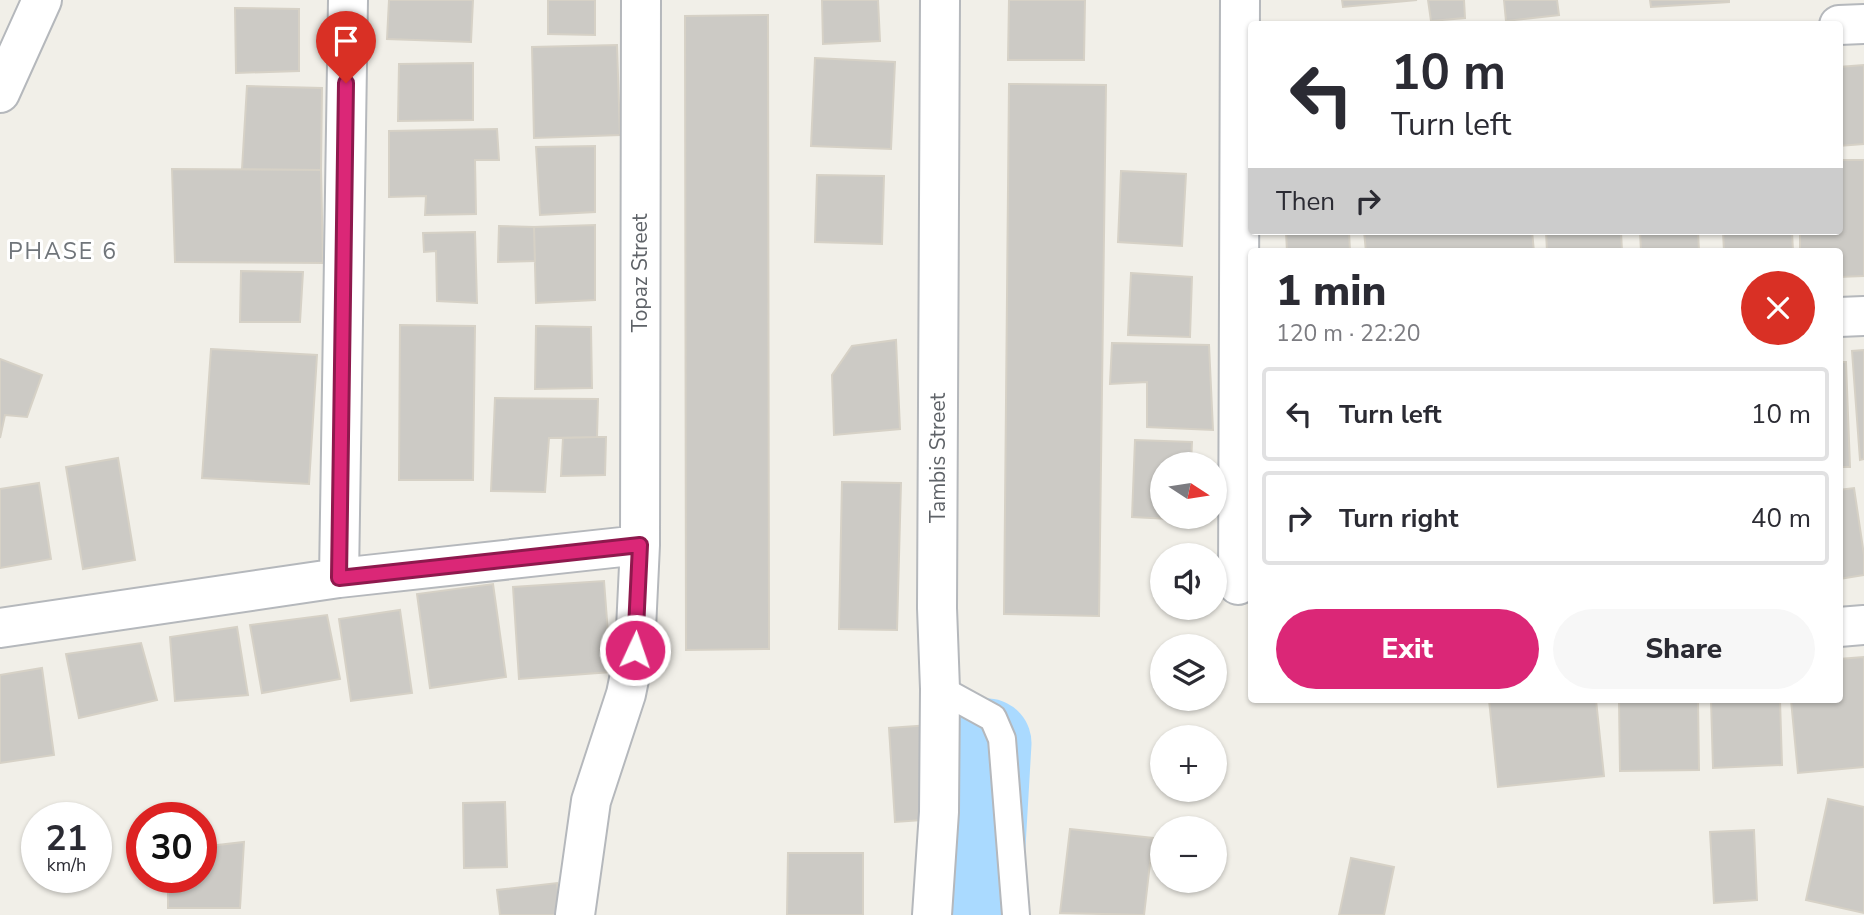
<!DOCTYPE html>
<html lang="en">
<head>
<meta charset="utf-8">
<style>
	body { margin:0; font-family:"Nunito Sans",sans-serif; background:#f7f7f7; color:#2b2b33; height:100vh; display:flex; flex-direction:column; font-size:26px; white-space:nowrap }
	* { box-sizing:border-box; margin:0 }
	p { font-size:23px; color:#7c7c81 }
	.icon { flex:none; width:38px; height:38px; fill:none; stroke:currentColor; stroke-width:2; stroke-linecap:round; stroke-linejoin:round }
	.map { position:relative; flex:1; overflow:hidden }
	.drawer { position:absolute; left:1248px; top:248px; width:595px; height:455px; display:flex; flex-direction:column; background:#fff; border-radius:7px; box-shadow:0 2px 5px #0004 }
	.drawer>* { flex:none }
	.banner { position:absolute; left:1248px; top:21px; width:595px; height:214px; border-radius:7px; box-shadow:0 2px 5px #0004; background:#fff; color:#2b2b33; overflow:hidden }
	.needle { width:46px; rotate:102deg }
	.fabs { position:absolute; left:1150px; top:452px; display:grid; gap:14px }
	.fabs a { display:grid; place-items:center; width:77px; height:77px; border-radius:50%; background:#fff; box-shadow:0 2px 5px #0004; font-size:35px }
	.speed { position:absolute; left:21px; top:802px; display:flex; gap:14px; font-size:35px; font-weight:700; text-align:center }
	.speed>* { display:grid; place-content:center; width:91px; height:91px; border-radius:50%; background:#fff; box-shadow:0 2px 5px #0004; line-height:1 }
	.speed small { font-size:18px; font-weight:400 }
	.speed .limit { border:10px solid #d22; background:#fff; color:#111 }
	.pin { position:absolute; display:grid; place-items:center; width:60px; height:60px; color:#fff; margin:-72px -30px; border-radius:50% 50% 50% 0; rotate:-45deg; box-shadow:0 0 7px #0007 }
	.pin .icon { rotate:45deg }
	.me { position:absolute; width:77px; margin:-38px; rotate:3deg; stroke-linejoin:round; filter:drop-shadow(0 0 5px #0008) }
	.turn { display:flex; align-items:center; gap:24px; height:147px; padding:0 28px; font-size:32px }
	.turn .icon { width:91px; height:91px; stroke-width:2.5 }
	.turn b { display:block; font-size:49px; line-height:60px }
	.then { display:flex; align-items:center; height:66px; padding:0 28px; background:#0003; gap:14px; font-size:26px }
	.round { display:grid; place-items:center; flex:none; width:74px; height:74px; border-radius:37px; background:#f7f7f7 }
	.head { display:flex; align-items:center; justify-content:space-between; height:119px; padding:0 28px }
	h1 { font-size:42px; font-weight:800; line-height:52px }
	.button { display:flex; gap:14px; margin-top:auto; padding:14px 28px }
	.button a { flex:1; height:80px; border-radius:42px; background:#db2777; color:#fff; font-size:28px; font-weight:800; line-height:80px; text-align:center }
	.button a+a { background:#f7f7f7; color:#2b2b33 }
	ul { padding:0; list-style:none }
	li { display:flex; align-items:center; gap:21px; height:94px; margin:0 14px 10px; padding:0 14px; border:4px solid #e1e1e2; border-radius:7px }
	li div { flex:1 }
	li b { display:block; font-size:26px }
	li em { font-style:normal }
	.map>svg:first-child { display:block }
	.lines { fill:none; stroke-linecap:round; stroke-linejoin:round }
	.river { stroke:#aadaff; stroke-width:89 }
	.building { fill:#cccac5; stroke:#d6d1c6; stroke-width:2 }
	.service-casing { stroke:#b5b8bc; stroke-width:30 }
	.minor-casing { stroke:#b5b8bc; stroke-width:42 }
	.service { stroke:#fff; stroke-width:26 }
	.minor { stroke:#fff; stroke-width:38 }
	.route-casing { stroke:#8e194d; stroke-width:18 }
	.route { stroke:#db2777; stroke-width:12 }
	.labels { text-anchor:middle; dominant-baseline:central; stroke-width:6; stroke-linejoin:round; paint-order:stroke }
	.street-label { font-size:21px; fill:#5f6368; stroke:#fff }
	.neighbourhood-label { font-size:23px; letter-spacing:2px; fill:#70757a; stroke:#fff }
</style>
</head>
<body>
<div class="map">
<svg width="1864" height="915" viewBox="0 0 1864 915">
	<rect width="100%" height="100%" fill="#f1efe8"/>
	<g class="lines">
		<path class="river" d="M975,915L978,897L987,743"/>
	</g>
	<path class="building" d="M389,0H473L471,42L387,39Z
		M548,0H595V35L548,34Z
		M822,0H878L880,41L823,44Z
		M1009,0H1085L1084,60H1008Z
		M1342,0H1417L1343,7Z
		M1428,0H1464L1465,18L1431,21Z
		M1504,0H1557L1559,15L1506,21Z
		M1650,0H1729V2L1651,7Z
		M235,8L299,9V71L236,73Z
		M768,15L769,649L686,650L685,16Z
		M617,45L620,135L534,138L532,47Z
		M815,58L895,62L891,149L811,146Z
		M473,63V120L398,121L399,64Z
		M1864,65V144L1839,146V67Z
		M1009,84L1106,85L1099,616L1004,614Z
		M247,86L322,88L321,170L242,169Z
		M497,129L499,160H475L476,214L425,215L426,196L389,197V131Z
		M595,146V212L540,215L536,147Z
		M1839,160H1864V276L1839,277V252H1800V231H1839Z
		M172,169L321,170L323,263L175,262Z
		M1121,171L1186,174L1182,246L1118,242Z
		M817,175L884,176L882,244L815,242Z
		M595,225V300L536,303L534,227Z
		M499,226L534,227L535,261L498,262Z
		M1286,231H1349L1350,252H1287Z
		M1364,231H1532L1534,252H1366Z
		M1546,231H1621L1622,252H1547Z
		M1640,231H1698L1699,252H1641Z
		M1723,231H1792L1793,252H1724Z
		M475,232L477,303L437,301L436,251L424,252L423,233Z
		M241,271L303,272L300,322H240Z
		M1131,273L1192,277L1190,337L1128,335Z
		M400,325L475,326L473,480H399Z
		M536,326L591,327L592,388L535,389Z
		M896,340L900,429L834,435L832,375L852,346Z
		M1112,343L1209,345L1213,430L1147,427V382L1110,384Z
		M211,349L317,355L309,484L202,478Z
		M1864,350V459L1860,460L1852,351Z
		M0,359L42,375L27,417L5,415L0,438Z
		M1839,362H1846L1850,467H1839Z
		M495,398L598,399L597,437L549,438L545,492L491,491Z
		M597,437H606L605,475L561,476L563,438Z
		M1135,440L1192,442L1191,464H1162V516H1189V520L1132,517Z
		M118,458L135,560L83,569L66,467Z
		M842,482L901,483L897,630L839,629Z
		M39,483L51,559L0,568V489Z
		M1854,488L1864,555V575L1839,579V490Z
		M604,581L611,672L519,679L513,587Z
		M493,584L506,677L430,688L417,594Z
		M400,610L412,693L351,701L339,619Z
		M327,615L340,679L262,693L250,625Z
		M237,627L248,695L175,701L170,637Z
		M141,643L157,700L79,718L66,654Z
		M1864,657V767L1798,773L1791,700H1839V659Z
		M42,668L54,755L0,763V675Z
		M1489,700H1596L1604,776L1498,787Z
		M1619,700H1698L1699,770L1620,771Z
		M1711,700H1780L1782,765L1713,768Z
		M930,725L936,819L895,822L889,728Z
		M1828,799L1864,807V913L1806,900Z
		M505,802L507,867L464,868L463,803Z
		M1070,829L1153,838L1144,915L1060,913Z
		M1754,830L1757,900L1714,903L1710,832Z
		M244,842L240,908H168V877H201V847Z
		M788,853H863V915H787Z
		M1351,858L1394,867L1384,915H1339Z
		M557,883L561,915H500L497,890Z"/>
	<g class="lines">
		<defs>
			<path id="service" d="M940,689L993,718L1002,739L1016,915"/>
			<path id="minor" d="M1839,25L1864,24
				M0,93L42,0
				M1839,317L1864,316
				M339,578L348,0
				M1238,585L1240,0
				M1839,627L1864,625
				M0,628L339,578L640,545
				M575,915L591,801L626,694L635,650L640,545L641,0
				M932,915L939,812L940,689L937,608L940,0"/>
		</defs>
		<use href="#service" class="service-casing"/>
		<use href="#minor" class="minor-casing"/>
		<use href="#service" class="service"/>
		<use href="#minor" class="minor"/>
	</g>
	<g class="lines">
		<defs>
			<path id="route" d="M346,83L339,578L640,545L635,650"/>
		</defs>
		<use href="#route" class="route-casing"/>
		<use href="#route" class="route"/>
	</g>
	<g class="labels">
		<g class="street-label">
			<text transform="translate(640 273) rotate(-90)">Topaz Street</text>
			<text transform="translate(938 458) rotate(-90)">Tambis Street</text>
		</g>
		<g class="neighbourhood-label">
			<text x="63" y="251">PHASE 6</text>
		</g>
	</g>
</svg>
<div class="fabs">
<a><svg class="needle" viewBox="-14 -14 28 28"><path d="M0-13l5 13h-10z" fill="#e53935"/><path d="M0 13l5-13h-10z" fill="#7c7c81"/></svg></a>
<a><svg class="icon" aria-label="sound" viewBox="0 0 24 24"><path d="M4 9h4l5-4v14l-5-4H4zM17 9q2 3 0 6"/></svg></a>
<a><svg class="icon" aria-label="layers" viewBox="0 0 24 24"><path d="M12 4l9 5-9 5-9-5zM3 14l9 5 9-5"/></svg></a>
<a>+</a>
<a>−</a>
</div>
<div class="speed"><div>21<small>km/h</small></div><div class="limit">30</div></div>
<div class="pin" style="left:346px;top:83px;background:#d93025"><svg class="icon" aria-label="arrive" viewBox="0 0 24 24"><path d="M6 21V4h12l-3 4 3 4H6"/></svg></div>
<svg class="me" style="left:635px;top:650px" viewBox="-20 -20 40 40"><circle r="17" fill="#db2777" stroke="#fff" stroke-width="3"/><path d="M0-11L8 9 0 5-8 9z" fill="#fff"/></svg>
<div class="banner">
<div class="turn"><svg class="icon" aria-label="left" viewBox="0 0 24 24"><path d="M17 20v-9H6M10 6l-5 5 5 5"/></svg><div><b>10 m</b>Turn left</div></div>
<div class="then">Then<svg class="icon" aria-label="right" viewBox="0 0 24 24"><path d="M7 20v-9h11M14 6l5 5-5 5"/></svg></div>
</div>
<section class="drawer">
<div class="head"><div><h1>1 min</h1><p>120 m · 22:20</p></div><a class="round" style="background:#d93025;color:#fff"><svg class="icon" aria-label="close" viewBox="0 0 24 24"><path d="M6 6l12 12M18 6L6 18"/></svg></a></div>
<ul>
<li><svg class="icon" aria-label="left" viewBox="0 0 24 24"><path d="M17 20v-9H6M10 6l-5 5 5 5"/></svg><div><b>Turn left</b></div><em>10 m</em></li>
<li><svg class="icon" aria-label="right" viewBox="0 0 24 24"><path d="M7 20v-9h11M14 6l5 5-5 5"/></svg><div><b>Turn right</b></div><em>40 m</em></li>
</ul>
<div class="button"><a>Exit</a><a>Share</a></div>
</section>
</div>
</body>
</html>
